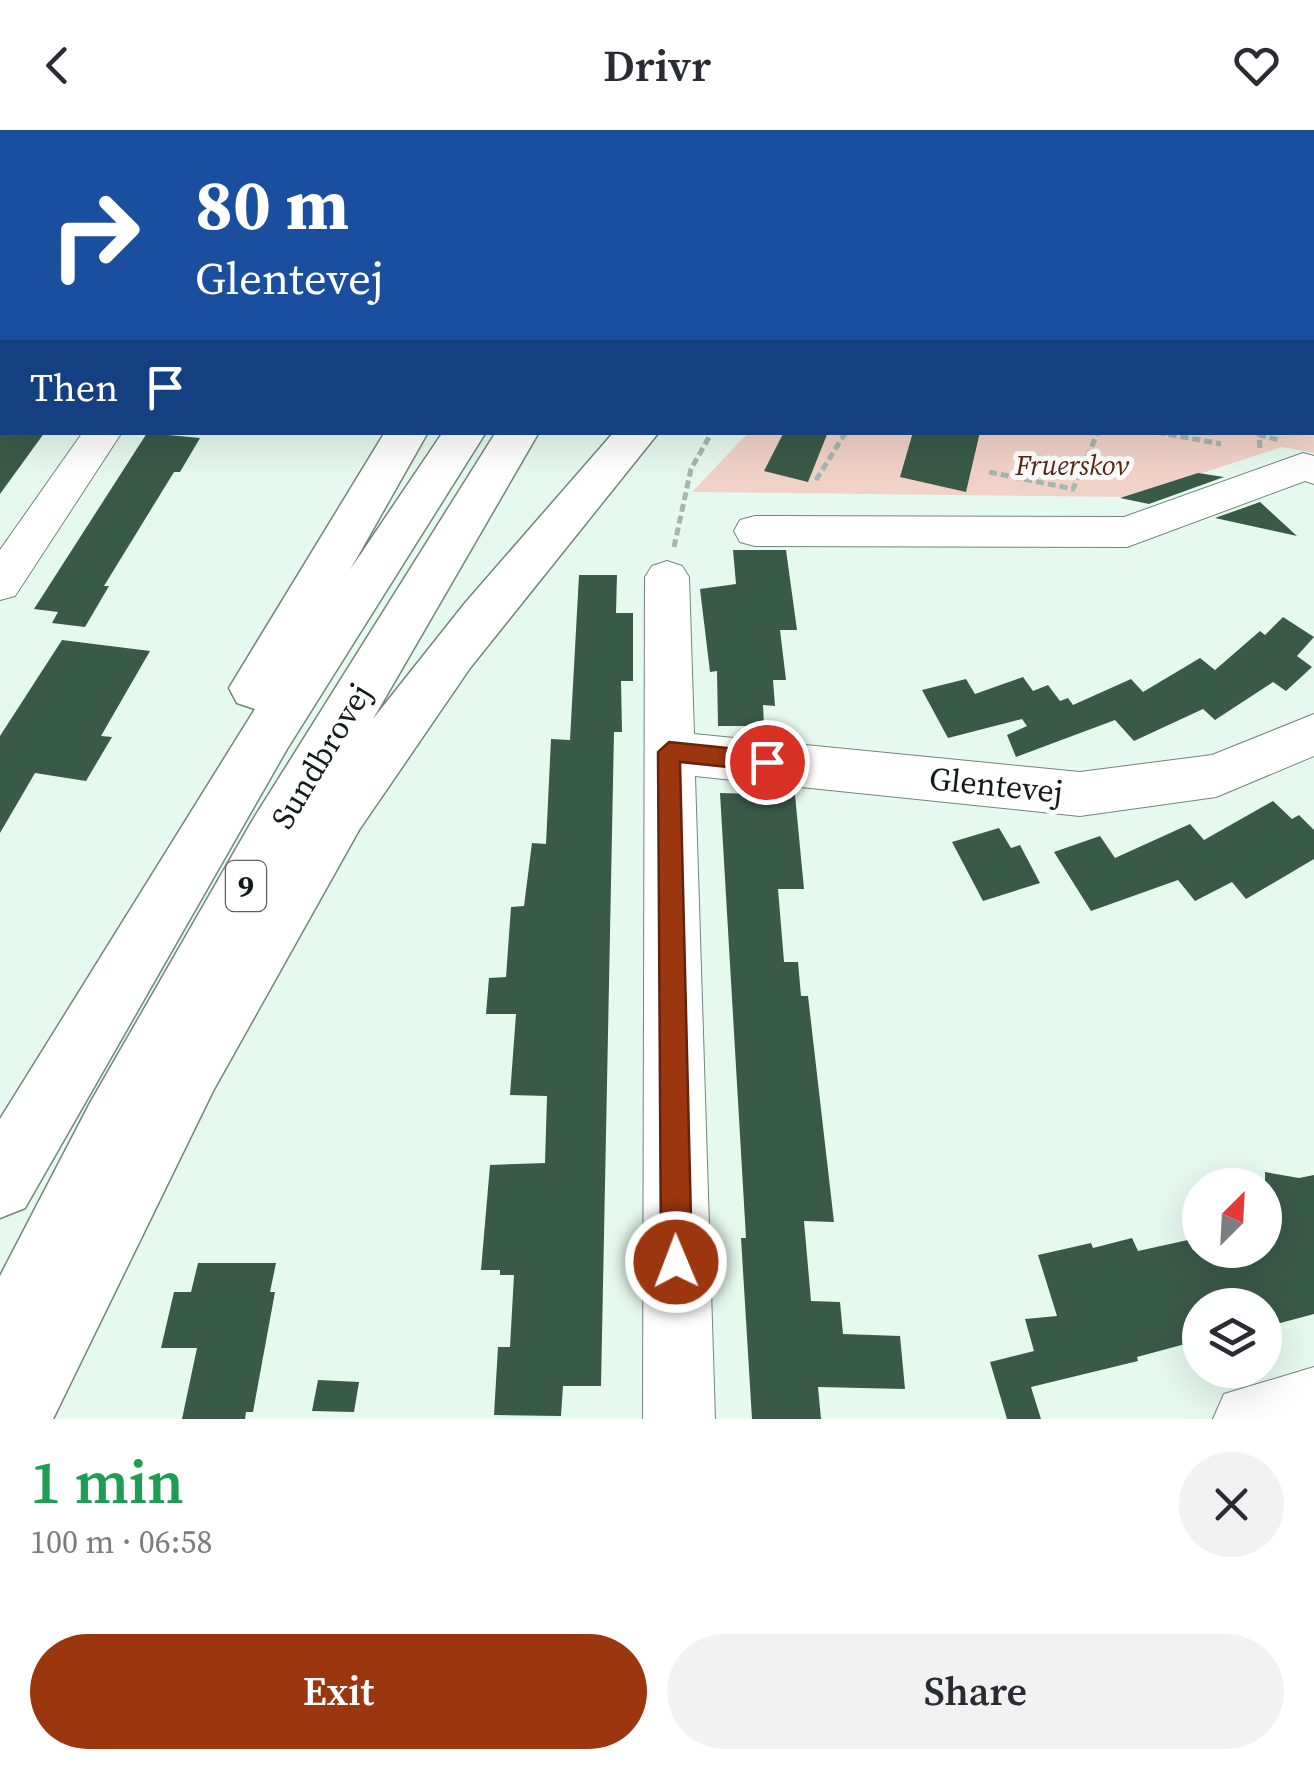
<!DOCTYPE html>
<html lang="en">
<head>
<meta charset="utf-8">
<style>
	body { margin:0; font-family:"Source Serif 4",serif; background:#f2f2f3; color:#2b2b33; height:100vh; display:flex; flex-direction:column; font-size:38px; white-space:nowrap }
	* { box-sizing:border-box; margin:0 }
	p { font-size:32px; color:#7c7c81 }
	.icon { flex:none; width:55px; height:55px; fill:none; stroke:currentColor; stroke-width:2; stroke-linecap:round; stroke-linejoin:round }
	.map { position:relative; height:1289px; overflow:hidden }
	.panel { display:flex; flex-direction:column; background:#fff; flex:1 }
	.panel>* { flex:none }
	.guide { position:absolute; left:0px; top:0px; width:1315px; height:305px; box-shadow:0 10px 40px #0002; background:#1a4fa0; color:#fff; overflow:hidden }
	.needle { width:65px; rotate:24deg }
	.fabs { position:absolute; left:1182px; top:1038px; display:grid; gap:20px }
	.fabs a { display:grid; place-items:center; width:100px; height:100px; border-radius:50%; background:#fff; box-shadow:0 10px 40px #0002; font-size:50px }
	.pin { position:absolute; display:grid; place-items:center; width:85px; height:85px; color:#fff; margin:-42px; border:5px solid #fff; border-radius:50%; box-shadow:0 2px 10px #0007 }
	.me { position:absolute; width:110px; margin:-55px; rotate:359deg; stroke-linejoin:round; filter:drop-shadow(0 0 8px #0008) }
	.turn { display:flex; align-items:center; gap:35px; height:210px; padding:0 30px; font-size:45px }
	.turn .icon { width:130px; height:130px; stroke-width:2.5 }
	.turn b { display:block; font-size:70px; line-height:85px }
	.then { display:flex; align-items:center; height:95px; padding:0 30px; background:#0003; gap:20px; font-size:38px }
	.round { display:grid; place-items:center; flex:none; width:105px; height:105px; border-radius:52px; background:#f2f2f3 }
	.headline { display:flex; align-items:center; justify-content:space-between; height:170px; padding:0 30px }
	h1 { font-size:60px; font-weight:600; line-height:75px; color:#1e9e55 }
	.cta { display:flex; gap:20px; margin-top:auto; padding:20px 30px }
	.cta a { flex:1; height:115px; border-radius:60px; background:#9c360e; color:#fff; font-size:40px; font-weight:600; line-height:115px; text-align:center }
	.cta a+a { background:#f2f2f3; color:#2b2b33 }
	header { display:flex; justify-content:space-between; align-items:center; height:130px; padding:0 30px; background:#fff; font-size:45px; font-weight:600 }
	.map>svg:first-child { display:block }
	.green { fill:#f1d2c7 }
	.building { fill:#3a5a48 }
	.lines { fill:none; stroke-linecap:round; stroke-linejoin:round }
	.minor-casing { stroke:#74857b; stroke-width:2 }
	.major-casing { stroke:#74857b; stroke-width:3 }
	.path-far1 { stroke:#a7b6ae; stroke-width:4; stroke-dasharray:6 4; stroke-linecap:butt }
	.path { stroke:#a7b6ae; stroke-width:5; stroke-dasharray:8 4; stroke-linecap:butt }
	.minor { fill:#fff; fill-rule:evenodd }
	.major { fill:#fff; fill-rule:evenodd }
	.route { fill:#9c360e; stroke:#652309; stroke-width:2.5 }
	.labels { text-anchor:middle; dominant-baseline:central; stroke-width:10; stroke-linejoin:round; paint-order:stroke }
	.far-park-label { font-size:28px; font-style:italic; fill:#572616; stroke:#fff }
	.shield { fill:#fff; stroke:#5b5f5d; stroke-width:2.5 }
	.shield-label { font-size:30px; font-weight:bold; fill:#151b18 }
	.street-label { font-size:32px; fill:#151b18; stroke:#fff }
</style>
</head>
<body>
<header><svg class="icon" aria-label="back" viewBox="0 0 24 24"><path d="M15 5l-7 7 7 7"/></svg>Drivr<svg class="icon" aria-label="heart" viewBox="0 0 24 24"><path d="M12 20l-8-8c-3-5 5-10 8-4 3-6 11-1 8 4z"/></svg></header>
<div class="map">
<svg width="1314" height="1289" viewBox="0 0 1314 1289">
	<rect width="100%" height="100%" fill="#e6f9ee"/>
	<path class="green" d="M1313,202L1314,323L1282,317L1129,367L692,362L748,303L1312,302Z"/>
	<path class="building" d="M0,302H45L0,364Z
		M784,302H828L808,352L764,341Z
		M913,302H980L966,362L900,347Z
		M147,303L200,308L180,342H174L104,456H109L85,497L52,493L58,482L34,479Z
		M1198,343L1224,347L1149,374L1120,368Z
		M1260,372L1297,406L1215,388Z
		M733,420H786L797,500H780L786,550H773L775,576L763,575L764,596H718L717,541L710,542L700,459L736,454Z
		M579,445H617L616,483H633V551H621L622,602H614L601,1256H563L561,1286L494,1285L498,1217H510L514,1145H500V1140H481L490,1035L545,1033L547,966L510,965L516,884H486L489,848L506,847L511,777L524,776L532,713L546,714L551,609L570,610Z
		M1283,487L1314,507L1297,526L1312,537L1286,561L1273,552L1215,590L1203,579L1134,611L1115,590L1016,627L1007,605L1027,596L1022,589L948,608L922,560L966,549L975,564L1023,547L1033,561L1048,555L1060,571L1068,568L1073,575L1131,549L1143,562L1200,528L1215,540L1260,501L1265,505Z
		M62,510L150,521L101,606L112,607L86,651L35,643L0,703V606Z
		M720,663L795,665L804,759H778L784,832H798L801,866H808L834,1092L804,1091L811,1171L840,1172L843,1204L900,1206L905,1259L818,1257L821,1289H752L741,1108H746Z
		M1273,671L1292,689L1299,685L1314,700V729L1246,769L1232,752L1195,771L1178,750L1091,781L1054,722L1100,706L1115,728L1190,694L1204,710Z
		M999,698L1011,718L1020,715L1040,753L983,771L952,712Z
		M1265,1042L1299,1048L1314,1045V1184L1269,1196L1265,1175H1200V1210L1137,1227L1138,1231L1031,1257L1041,1289H1007L990,1232L1034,1221L1025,1189L1057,1186L1038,1125L1091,1113L1093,1118L1132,1108L1138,1121L1188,1110L1193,1120H1265Z
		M198,1133H276L270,1162H275L253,1282H246L245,1289H182L197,1218H161L174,1162H191Z
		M318,1250L359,1252L354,1282L312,1281Z"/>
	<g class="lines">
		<defs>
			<path id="minor" d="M387,0H425L426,2H388Z
				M545,0H586L587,2H546Z
				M1186,0H1216L1217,2H1187Z
				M0,51H2V69H0Z
				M1312,60H1314V79H1312Z
				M2,120V142L0,143V121Z
				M1312,140H1314V160H1312Z
				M0,183L2,184V205H0Z
				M83,302H122L15,466L0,470V420Z
				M1303,323L1314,326V354L1305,351L1127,417L755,416L740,412L734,401L740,390L755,386L1124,387Z
				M667,431L682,436L689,447L694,604L1080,642L1212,625L1314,584V626L1216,667L1080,686L695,646L715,1289H643L645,447L652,436Z
				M1314,1237V1289H1213L1224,1264Z"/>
			<path id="major" d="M468,0H514L516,2H470Z
				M385,302H428L350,440L443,302H486L287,619L25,1078L0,1088V989L255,579L237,573L229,558Z
				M496,302H539L373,589L465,473L614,302H659L470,538L359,700L213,961L53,1289H0V1146L90,973L252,691Z"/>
		</defs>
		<use href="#minor" class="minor-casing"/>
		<use href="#major" class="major-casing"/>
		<path class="path-far1" d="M315,0L319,2"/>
		<path class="path" d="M1157,302L1221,314
			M1260,318L1259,305L1279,310
			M989,342L1073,359L1098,302
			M816,350L846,302
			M674,417L691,339L712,302"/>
		<use href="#minor" class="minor"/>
		<use href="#major" class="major"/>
	</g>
	<path class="route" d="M669,612L767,622L775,625L778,632L775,639L767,641L680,632L692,1132L687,1143L676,1147L666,1143L661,1132L658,622Z"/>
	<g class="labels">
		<g class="far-park-label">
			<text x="1072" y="335">Fruerskov</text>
		</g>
		<rect class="shield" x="226" y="731" width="40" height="50" rx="8"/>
		<g class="shield-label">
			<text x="246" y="756">9</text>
		</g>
		<g class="street-label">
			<text transform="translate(321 626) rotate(-59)">Sundbrovej</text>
			<text transform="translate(996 655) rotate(6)">Glentevej</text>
		</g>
	</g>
</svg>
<div class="fabs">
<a><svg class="needle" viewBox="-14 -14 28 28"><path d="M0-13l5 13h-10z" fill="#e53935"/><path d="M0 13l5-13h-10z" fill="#7c7c81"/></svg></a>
<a><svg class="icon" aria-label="layers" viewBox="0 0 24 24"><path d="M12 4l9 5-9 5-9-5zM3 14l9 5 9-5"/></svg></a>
</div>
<div class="pin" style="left:767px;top:632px;background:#d93025"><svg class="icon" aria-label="arrive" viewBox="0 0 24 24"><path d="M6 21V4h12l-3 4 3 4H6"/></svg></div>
<svg class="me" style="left:676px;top:1132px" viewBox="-20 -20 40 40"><circle r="17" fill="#9c360e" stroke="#fff" stroke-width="3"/><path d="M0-11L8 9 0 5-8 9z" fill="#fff"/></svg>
<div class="guide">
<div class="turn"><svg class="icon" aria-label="right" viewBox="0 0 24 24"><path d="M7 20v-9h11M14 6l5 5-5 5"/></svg><div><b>80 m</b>Glentevej</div></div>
<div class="then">Then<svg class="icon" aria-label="arrive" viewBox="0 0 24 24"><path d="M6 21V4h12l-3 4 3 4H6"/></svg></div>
</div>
</div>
<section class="panel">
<div class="headline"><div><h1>1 min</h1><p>100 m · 06:58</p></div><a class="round"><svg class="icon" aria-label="close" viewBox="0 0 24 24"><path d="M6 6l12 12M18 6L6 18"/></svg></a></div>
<div class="cta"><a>Exit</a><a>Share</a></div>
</section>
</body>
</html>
